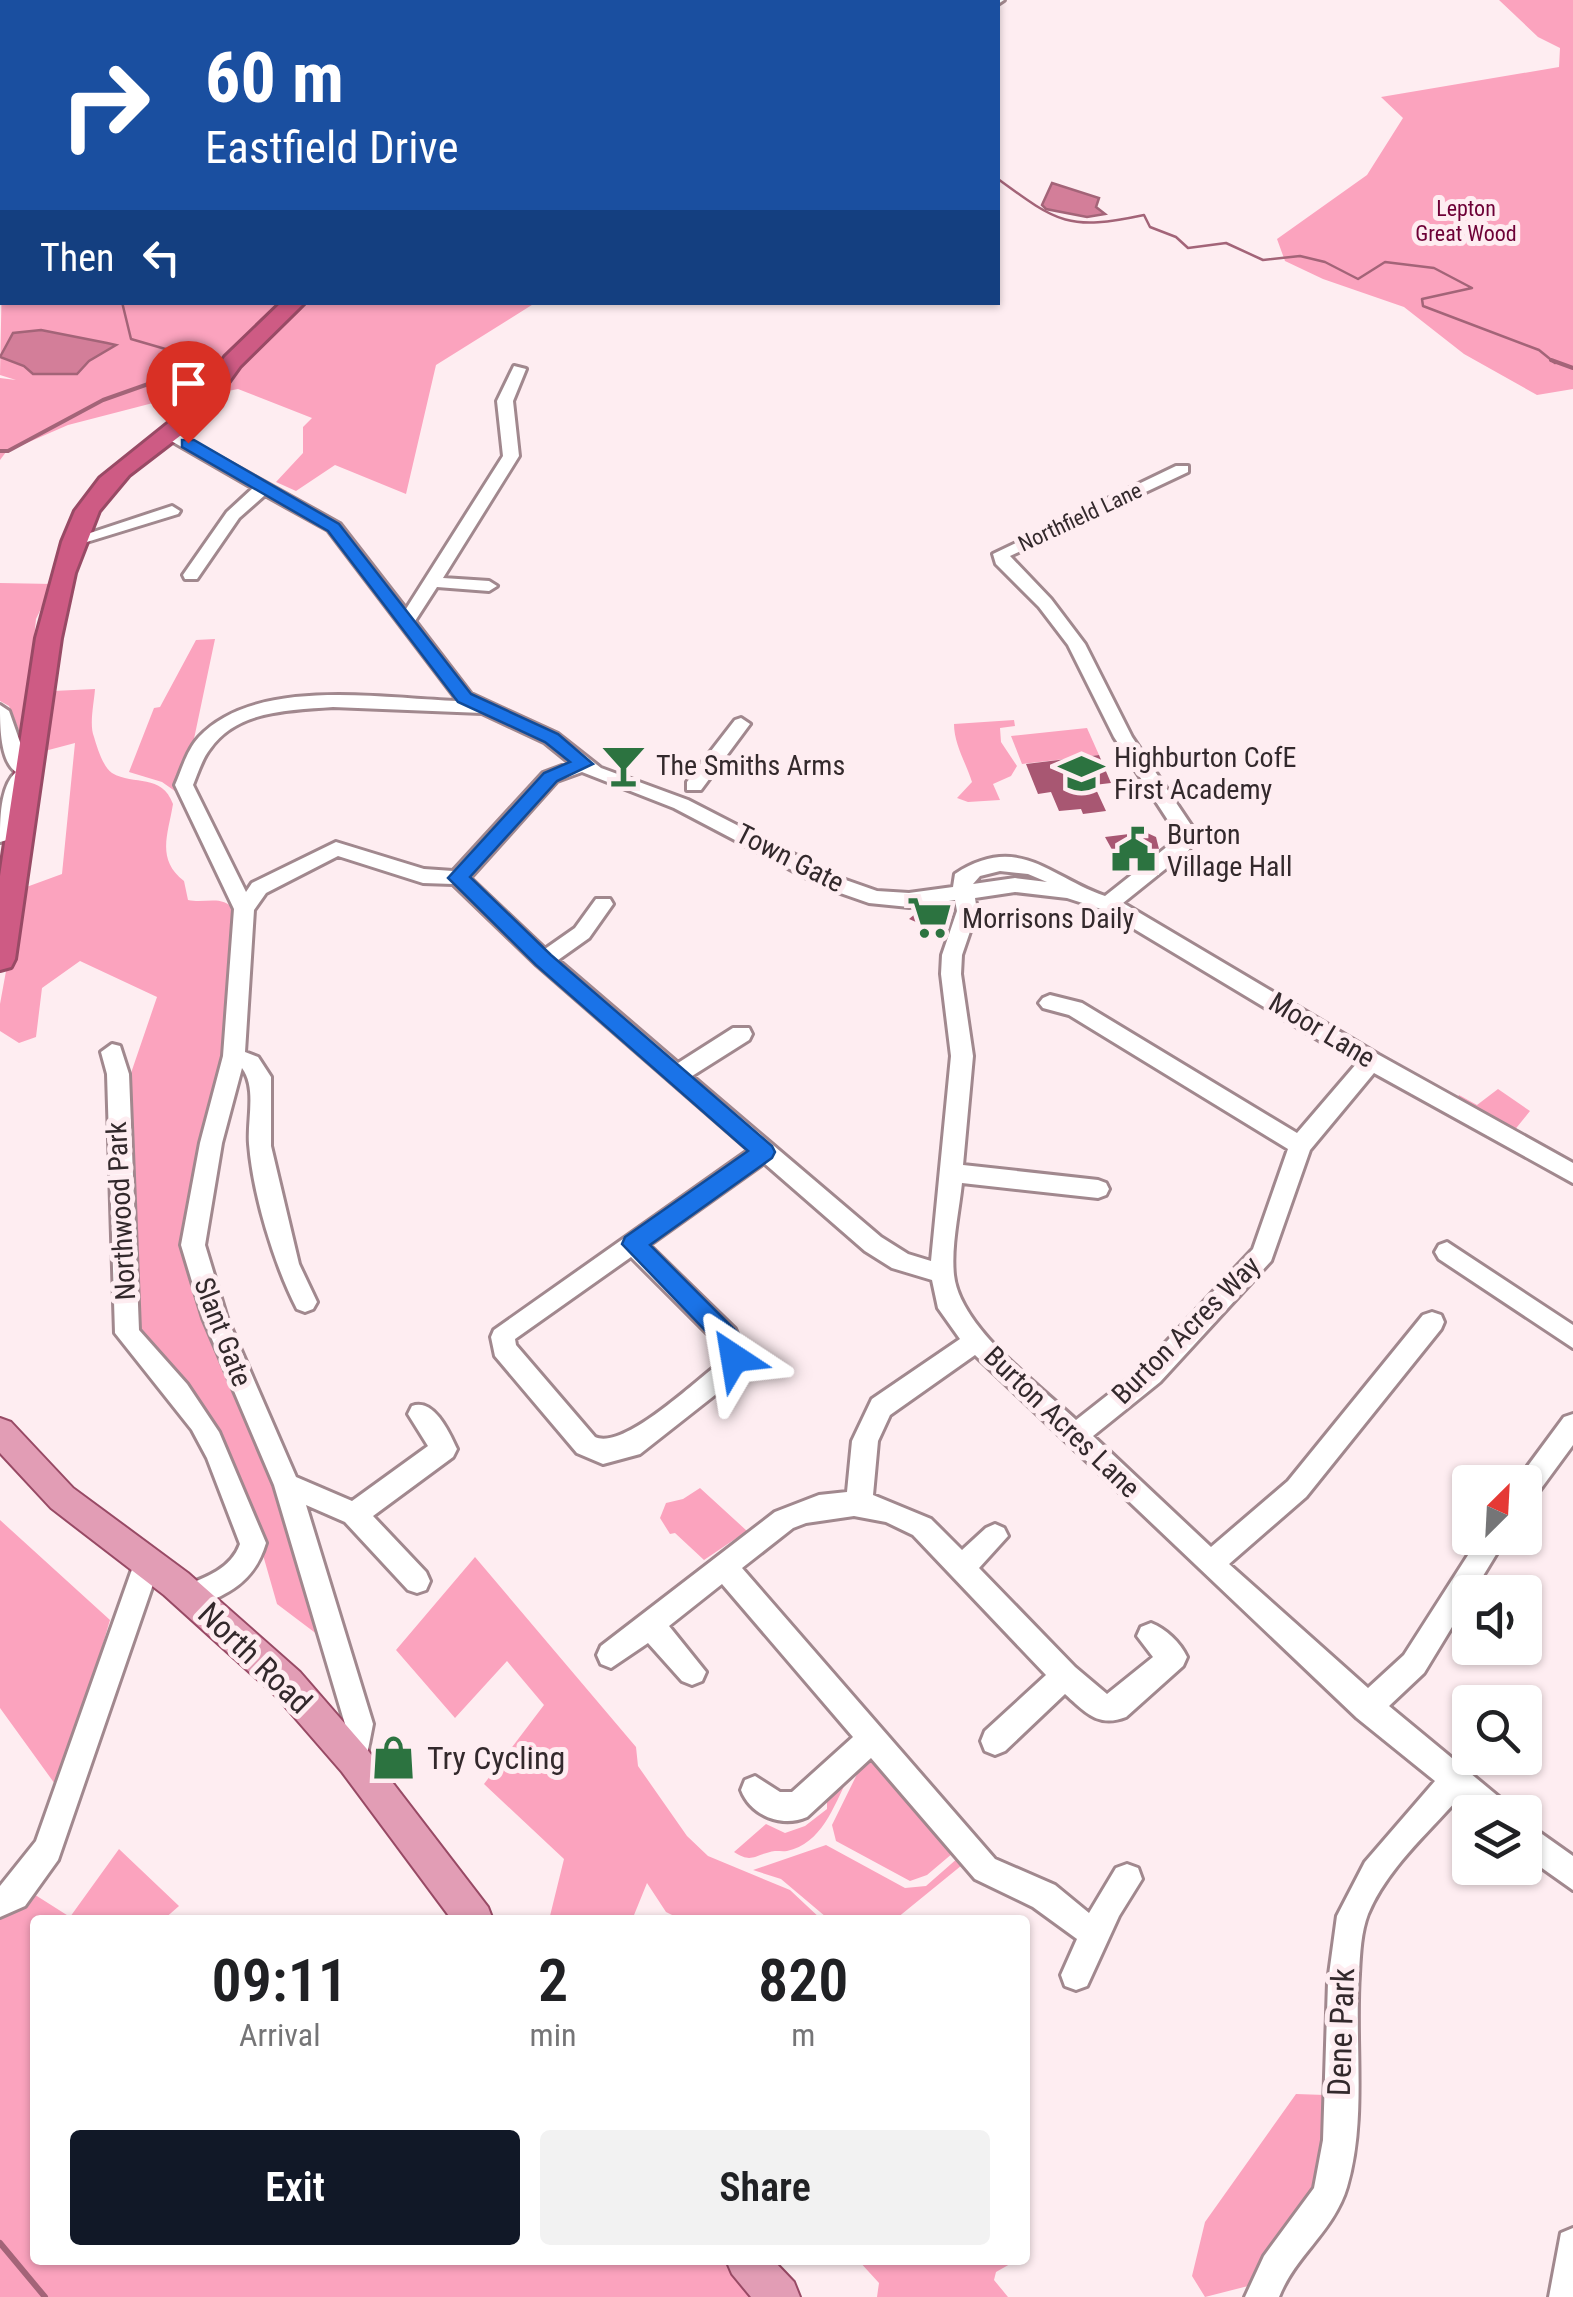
<!DOCTYPE html>
<html lang="en">
<head>
<meta charset="utf-8">
<style>
	body { margin:0; font-family:"Roboto Condensed",sans-serif; background:#f2f2f2; color:#202124; height:100vh; display:flex; flex-direction:column; font-size:38px; white-space:nowrap }
	* { box-sizing:border-box; margin:0 }
	p { font-size:32px; color:#757577 }
	.icon { flex:none; width:55px; height:55px; fill:none; stroke:currentColor; stroke-width:2; stroke-linecap:round; stroke-linejoin:round }
	.map { position:relative; flex:1; overflow:hidden }
	.details { position:absolute; left:30px; top:1915px; width:1000px; height:350px; display:flex; flex-direction:column; background:#fff; border-radius:10px; box-shadow:0 2px 8px #0004 }
	.details>* { flex:none }
	.hud { position:absolute; left:0px; top:0px; width:1000px; height:305px; box-shadow:0 2px 8px #0004; background:#1a4fa0; color:#fff; overflow:hidden }
	.needle { width:65px; rotate:24deg }
	.fabs { position:absolute; left:1452px; top:1465px; display:grid; gap:20px }
	.fabs a { display:grid; place-items:center; width:90px; height:90px; border-radius:10px; background:#fff; box-shadow:0 2px 8px #0004; font-size:50px }
	.pin { position:absolute; display:grid; place-items:center; width:85px; height:85px; color:#fff; margin:-102px -42px; border-radius:50% 50% 50% 0; rotate:-45deg; box-shadow:0 0 10px #0007 }
	.pin .icon { rotate:45deg }
	.me { position:absolute; width:110px; margin:-55px; rotate:327deg; stroke-linejoin:round; filter:drop-shadow(0 0 8px #0008) }
	.turn { display:flex; align-items:center; gap:35px; height:210px; padding:0 40px; font-size:45px }
	.turn .icon { width:130px; height:130px; stroke-width:2.5 }
	.turn b { display:block; font-size:70px; line-height:85px }
	.then { display:flex; align-items:center; height:95px; padding:0 40px; background:#0003; gap:20px; font-size:38px }
	.eta { display:flex; justify-content:space-evenly; align-items:center; height:170px; text-align:center }
	.eta b { font-size:60px; font-weight:600; line-height:70px }
	.cta { display:flex; gap:20px; margin-top:auto; padding:20px 40px }
	.cta a { flex:1; height:115px; border-radius:10px; background:#111827; color:#fff; font-size:40px; font-weight:600; line-height:115px; text-align:center }
	.cta a+a { background:#f2f2f2; color:#202124 }
	.map>svg:first-child { display:block }
	.green { fill:#fba3be }
	.water { fill:#d37e99; stroke:#a36478; stroke-width:2.5 }
	.lines { fill:none; stroke-linecap:round; stroke-linejoin:round }
	.stream-far2 { stroke:#a36478; stroke-width:2.5 }
	.stream-far1 { stroke:#a36478; stroke-width:4 }
	.stream { stroke:#a36478; stroke-width:6 }
	.building { fill:#a85772 }
	.minor-casing { stroke:#a1888e; stroke-width:6 }
	.major-casing { stroke:#984a65; stroke-width:4 }
	.highway-casing { stroke:#984a65; stroke-width:6 }
	.minor { fill:#fff; fill-rule:evenodd }
	.major { fill:#e29db5; fill-rule:evenodd }
	.highway { fill:#ce5b84; fill-rule:evenodd }
	.route { fill:#1a73e8; stroke:#114b97; stroke-width:2.5 }
	.labels { text-anchor:middle; dominant-baseline:central; stroke-width:10; stroke-linejoin:round; paint-order:stroke }
	.far-park-label { font-size:22px; fill:#6d0036; stroke:#feedf1 }
	.far-street-label { font-size:22px; fill:#33292c; stroke:#feedf1 }
	.poi-label { font-size:28px; fill:#33292c; stroke:#feedf1; text-anchor:start }
	.street-label { font-size:28px; fill:#33292c; stroke:#feedf1 }
	.near-street-label { font-size:32px; fill:#33292c; stroke:#feedf1 }
	.near-poi-label { font-size:32px; fill:#33292c; stroke:#feedf1; text-anchor:start }
</style>
</head>
<body>
<div class="map">
<svg width="1573" height="2297" viewBox="0 0 1573 2297">
	<rect width="100%" height="100%" fill="#feedf1"/>
	<path class="green" d="M1499,0H1573V389L1537,395L1464,354L1404,307L1323,279L1285,261L1277,239L1367,175L1403,118L1381,97L1559,67L1560,48L1538,37Z
		M2,273V302L287,303C253,330 223,357 203,396H180L68,425L6,452L0,460V378L16,380L0,375Z
		M309,303H535L436,365L406,494L335,465L296,491L276,482L303,453V427L312,418L238,389L218,393L263,341Z
		M0,583L53,584L36,619L24,743L9,706L0,701Z
		M215,639L182,796L162,782L129,772L154,708L160,707L196,640Z
		M95,689C94,703 89,725 94,737C97,747 103,767 112,773C134,786 162,773 173,804C168,835 156,859 184,881L188,900C206,904 221,894 235,910L224,1055L196,1157L192,1199L261,1453L322,1638L277,1604L255,1527L135,1333L127,1105L130,1076L157,997L80,961L42,988L36,1037L19,1043L0,1031V1004L21,889L62,874L75,743L41,752L53,691Z
		M1014,720L1015,726L1000,728L1001,742L1017,766L1011,776L993,784L1000,800L968,802L957,798L972,782C966,763 954,744 954,724Z
		M1087,728L1099,755L1022,764L1011,736Z
		M1498,1089L1530,1111L1513,1132L1456,1100L1459,1095L1477,1105Z
		M700,1488L747,1531L704,1560L675,1533L670,1534L660,1518L666,1503L683,1499Z
		M0,1520L110,1620L60,1791L0,1708Z
		M475,1557L636,1747L638,1766L687,1836L708,1856L790,1890L822,1920H682L666,1912L647,1883L632,1920H549L564,1859L484,1784L544,1705L507,1661L455,1718L396,1650Z
		M870,1760L953,1853L927,1875L910,1881L836,1841L832,1825L863,1762Z
		M851,1772C835,1802 824,1843 787,1851C781,1852 776,1850 770,1852C753,1856 751,1863 734,1852L766,1824L785,1833L805,1826L827,1809V1798Z
		M826,1845L905,1888L926,1886L959,1857L967,1861L897,1918L876,1919L826,1917L781,1879L753,1870Z
		M119,1849L179,1906L163,1920H35V2260H727L758,2297H0V1912L29,1891L70,1917Z
		M1296,2094L1325,2095L1327,2147L1305,2216L1272,2244L1252,2285L1205,2297L1192,2276L1205,2222Z
		M858,2260H1017L996,2272L994,2280L1008,2297H877L879,2283Z"/>
	<path class="water" d="M1052,183L1099,198L1096,207L1105,214L1087,217L1046,209L1042,205Z
		M41,330L107,343L116,345L89,361L77,374H33L24,366L0,357L13,333Z"/>
	<g class="lines">
		<path class="stream-far2" d="M998,179C1058,223 1069,231 1144,215L1150,227L1176,237L1188,248L1226,243L1263,260L1300,256L1325,262L1358,279L1385,262L1434,268L1472,288L1422,299L1423,306L1539,350L1555,363
			M122,302L131,339L193,357L195,363"/>
		<path class="stream-far1" d="M1551,360L1573,368
			M0,451H8L103,400L185,371L195,360"/>
		<path class="stream" d="M0,2243L45,2297"/>
	</g>
	<path class="building" d="M1099,755L1111,783L1094,785L1106,811L1083,814L1081,809L1059,811L1051,792L1038,794L1026,764Z
		M1145,832L1156,837L1159,849L1133,858L1136,864L1121,866L1105,837Z
		M931,907L950,919L937,931L909,919L921,909Z"/>
	<g class="lines">
		<defs>
			<path id="minor" d="M903,0H915V2H904Z
				M988,0H1004L998,4Z
				M514,366L526,369L513,401L519,456L443,578L489,581L497,586L489,591L437,587L415,621L471,694L558,734L601,768L688,800L840,878L877,891L909,893L953,887L955,874C1019,832 1051,878 1105,896L1173,842L1175,831L1114,737L1068,645L1039,607L996,564L993,554L1176,466H1188V472L1010,556L1051,599L1085,644L1132,737L1195,831L1189,850L1123,903L1379,1055L1573,1163V1183L1374,1073L1310,1150L1271,1261L1160,1382L1093,1436L1211,1547L1288,1481L1423,1315L1432,1312L1441,1315L1444,1322L1441,1329L1306,1497L1229,1564L1368,1688L1404,1655L1479,1538H1506L1424,1673L1389,1706L1505,1802L1510,1812H1473L1457,1800C1426,1835 1387,1869 1368,1914C1361,1932 1360,1954 1359,1974C1354,2044 1367,2119 1347,2187C1334,2231 1295,2256 1279,2297H1245L1264,2256L1314,2188L1323,2140L1328,1982L1337,1916L1365,1862L1435,1781L1357,1718L975,1355L890,1415L878,1441L873,1495L931,1519L962,1550L986,1528L995,1524L1004,1528L1008,1536L979,1568L1075,1667L1107,1694L1153,1657L1137,1636L1141,1627L1151,1623C1166,1629 1180,1642 1187,1657L1183,1666L1126,1717C1098,1728 1085,1712 1065,1694L1005,1751L995,1755L985,1751L981,1741L985,1731L1046,1675L913,1535L886,1522L854,1516L806,1523L793,1528L742,1568L995,1859L1055,1885L1089,1913L1116,1868L1127,1864L1138,1868L1142,1879L1119,1916L1087,1986L1076,1990L1065,1986L1061,1975L1077,1939L1033,1907L975,1879L871,1758L807,1817C782,1828 751,1816 741,1790L745,1780L755,1776L780,1792H792L853,1737L722,1584L669,1626L706,1672L702,1681L692,1685L682,1681L648,1643L611,1668L601,1664L597,1655L601,1646L775,1512L819,1495L847,1492L852,1441L872,1399L960,1339L938,1308L932,1280L892,1268L865,1251L764,1163L649,1245L735,1329L746,1354L734,1380L640,1454L603,1464L577,1453L495,1356L491,1337L494,1330L749,1150L537,965L453,884L423,883L338,856L266,893L254,910L245,1052L258,1057L271,1077V1146L299,1264L317,1302L313,1309L305,1312L297,1309C274,1264 253,1195 249,1144C247,1120 257,1088 242,1068L222,1143L205,1245L227,1318L296,1477L352,1501L428,1446L408,1414L412,1406C434,1398 449,1432 457,1449L453,1457L373,1516L426,1572L430,1581L426,1590L417,1593L408,1590L345,1522L306,1505L373,1724L364,1770L354,1774L344,1770L340,1760L345,1724L274,1485L203,1318L181,1245L200,1143L223,1056L234,909L175,785C182,769 187,750 199,737C256,676 383,699 458,701L328,530L265,495L239,518L197,579H185L183,575L227,512L253,488L161,435L174,432L340,524L406,609L503,456L497,401ZM333,707L482,713L544,742L570,763L543,773L453,871L424,869L336,842L252,883L246,892L193,785C198,773 202,759 210,749C237,710 291,710 333,707ZM582,772L674,808L826,888L869,903L909,907L955,900L957,911L942,955L941,974L951,1056L931,1261L908,1254L881,1237L692,1076L749,1040L752,1034L749,1028H733L678,1063L558,960L589,938L613,904L610,899H596L575,928L545,949L470,878L557,781ZM1000,871L1028,874L1047,882L1015,878L973,884L980,876ZM1015,892L1067,898L1101,909L1357,1063L1297,1133L1082,1003L1050,995L1043,998L1039,1003L1043,1008L1069,1015L1288,1149L1253,1249L1142,1368L1076,1420C1038,1384 960,1328 954,1275C951,1246 959,1212 962,1183L1098,1198L1106,1195L1109,1189L1106,1183L1098,1180L963,1165L973,1056L961,974L962,955L977,911L975,898ZM631,1257L717,1343L721,1354L716,1366C692,1384 623,1450 595,1437L516,1345L515,1339Z
				M172,506L180,511L178,514L77,545L69,540Z
				M0,705L9,711L27,762L40,770L26,784L18,822L7,840L0,842C0,819 0,787 16,772C0,761 0,725 0,705Z
				M741,718L750,724L747,728L701,790H687V782L735,720Z
				M112,1044L120,1046L129,1074L139,1330L187,1384L219,1432L266,1543C254,1583 228,1594 191,1609L181,1605L178,1596L181,1587C205,1578 231,1569 240,1544L207,1458L192,1430L115,1333L107,1074L101,1052Z
				M1447,1242L1573,1325V1348L1439,1259L1435,1252L1439,1245Z
				M1573,1414V1445L1534,1498L1525,1502V1482H1516L1564,1417Z
				M148,1549L157,1552L161,1561L58,1860L25,1906L0,1917V1886L36,1841L135,1561L139,1552Z
				M1525,1822L1573,1856V1890L1525,1856Z
				M1573,2228V2297H1549L1561,2233Z"/>
			<path id="major" d="M0,1418L11,1422L73,1488L188,1573L300,1672L366,1748L488,1907L493,1920H452L342,1772L276,1696L164,1595L51,1508L0,1453Z
				M726,2260H773L794,2282L800,2297H751L732,2274Z"/>
			<path id="highway" d="M282,302H305L240,366L202,419L129,475L99,511L75,573L61,638L15,959L11,967L0,970V876L36,638L62,542L75,511L100,478L186,409L225,357Z"/>
		</defs>
		<use href="#minor" class="minor-casing"/>
		<use href="#major" class="major-casing"/>
		<use href="#highway" class="highway-casing"/>
		<use href="#minor" class="minor"/>
		<use href="#major" class="major"/>
		<use href="#highway" class="highway"/>
	</g>
	<path class="route" d="M182,440H194L339,524L471,694L558,734L593,764L557,781L470,877L551,955L772,1146L775,1152L772,1158L650,1245L740,1335L747,1358L743,1365L734,1369L725,1365L720,1346L622,1244L625,1237L748,1151L536,965L448,878L544,773L570,762L545,742L458,702L328,531L182,447Z"/>
	<defs>
		<symbol id="bar-bare" viewBox="-9 -9 18 18"><path d="M-6-5H6L.8 .8V4.5H3.5V6h-7V4.5H-.8V.8Z" fill="#2c7340" stroke="#feedf1" stroke-width="2.5" paint-order="stroke"/></symbol>
		<symbol id="school-bare" viewBox="-9 -9 18 18"><path d="M0-5L7-2L0 1L-7-2ZM-4 1L0 2.5L4 1V4Q0 6-4 4Z" fill="#2c7340" stroke="#feedf1" stroke-width="2.5" paint-order="stroke"/></symbol>
		<symbol id="civic-bare" viewBox="-9 -9 18 18"><path d="M-.6-6.5H3V-4.5H.6V-3L4-1V1h2V6H-6V1h2V-1L-.6-3ZM-1.2 2.5V6h2.4V2.5Z" fill="#2c7340" stroke="#feedf1" stroke-width="2.5" paint-order="stroke"/></symbol>
		<symbol id="supermarket-bare" viewBox="-9 -9 18 18"><path d="M-6-5.5h2.5l.6 2H6L4.5 2H-2.5L-4.4-4H-6ZM-1.5 3.2a1.3 1.3 0 1 0 .1 0ZM3 3.2a1.3 1.3 0 1 0 .1 0Z" fill="#2c7340" stroke="#feedf1" stroke-width="2.5" paint-order="stroke"/></symbol>
		<symbol id="shop-bare" viewBox="-9 -9 18 18"><path d="M-5-2.5h2.3a2.7 3.5 0 0 1 5.4 0H5L5.5 6h-11ZM-1.5-2.5h3a1.5 2.3 0 0 0-3 0Z" fill="#2c7340" stroke="#feedf1" stroke-width="2.5" paint-order="stroke"/></symbol>
	</defs>
	<g fill-rule="evenodd">
		<use href="#bar-bare" x="592" y="734" width="63" height="63"/>
		<use href="#school-bare" x="1050" y="742" width="63" height="63"/>
		<use href="#civic-bare" x="1102" y="818" width="63" height="63"/>
		<use href="#supermarket-bare" x="898" y="886" width="63" height="63"/>
		<use href="#shop-bare" x="362" y="1726" width="63" height="63"/>
	</g>
	<g class="labels">
		<g class="far-park-label">
			<text x="1466" y="208">Lepton<tspan x="1466" dy="25">Great Wood</tspan></text>
		</g>
		<g class="far-street-label">
			<text transform="translate(1080 517) rotate(-25)">Northfield Lane</text>
		</g>
		<g class="poi-label">
			<text x="1114" y="757">Highburton CofE<tspan x="1114" dy="32">First Academy</tspan></text>
			<text x="656" y="765">The Smiths Arms</text>
			<text x="1167" y="834">Burton<tspan x="1167" dy="32">Village Hall</tspan></text>
			<text x="962" y="918">Morrisons Daily</text>
		</g>
		<g class="street-label">
			<text transform="translate(790 858) rotate(27)">Town Gate</text>
			<text transform="translate(1322 1030) rotate(31)">Moor Lane</text>
			<text transform="translate(121 1211) rotate(-93)">Northwood Park</text>
			<text transform="translate(1186 1330) rotate(-45)">Burton Acres Way</text>
			<text transform="translate(223 1332) rotate(69)">Slant Gate</text>
			<text transform="translate(1062 1422) rotate(44)">Burton Acres Lane</text>
		</g>
		<g class="near-street-label">
			<text transform="translate(255 1658) rotate(44)">North Road</text>
			<text transform="translate(1341 2032) rotate(-88)">Dene Park</text>
		</g>
		<g class="near-poi-label">
			<text x="427" y="1758">Try Cycling</text>
		</g>
	</g>
</svg>
<div class="fabs">
<a><svg class="needle" viewBox="-14 -14 28 28"><path d="M0-13l5 13h-10z" fill="#e53935"/><path d="M0 13l5-13h-10z" fill="#757577"/></svg></a>
<a><svg class="icon" aria-label="sound" viewBox="0 0 24 24"><path d="M4 9h4l5-4v14l-5-4H4zM17 9q2 3 0 6"/></svg></a>
<a><svg class="icon" aria-label="search" viewBox="0 0 24 24"><circle cx="10" cy="10" r="6"/><path d="M15 15l6 6"/></svg></a>
<a><svg class="icon" aria-label="layers" viewBox="0 0 24 24"><path d="M12 4l9 5-9 5-9-5zM3 14l9 5 9-5"/></svg></a>
</div>
<div class="pin" style="left:188px;top:443px;background:#d93025"><svg class="icon" aria-label="arrive" viewBox="0 0 24 24"><path d="M6 21V4h12l-3 4 3 4H6"/></svg></div>
<svg class="me" style="left:734px;top:1358px" viewBox="-20 -20 40 40"><path d="M0-17L14 15 0 8-14 15z" fill="#1a73e8" stroke="#fff" stroke-width="4"/></svg>
<div class="hud">
<div class="turn"><svg class="icon" aria-label="right" viewBox="0 0 24 24"><path d="M7 20v-9h11M14 6l5 5-5 5"/></svg><div><b>60 m</b>Eastfield Drive</div></div>
<div class="then">Then<svg class="icon" aria-label="left" viewBox="0 0 24 24"><path d="M17 20v-9H6M10 6l-5 5 5 5"/></svg></div>
</div>
<section class="details">
<div class="eta">
<div><b>09:11</b><p>Arrival</p></div>
<div><b>2</b><p>min</p></div>
<div><b>820</b><p>m</p></div>
</div>
<div class="cta"><a>Exit</a><a>Share</a></div>
</section>
</div>
</body>
</html>
